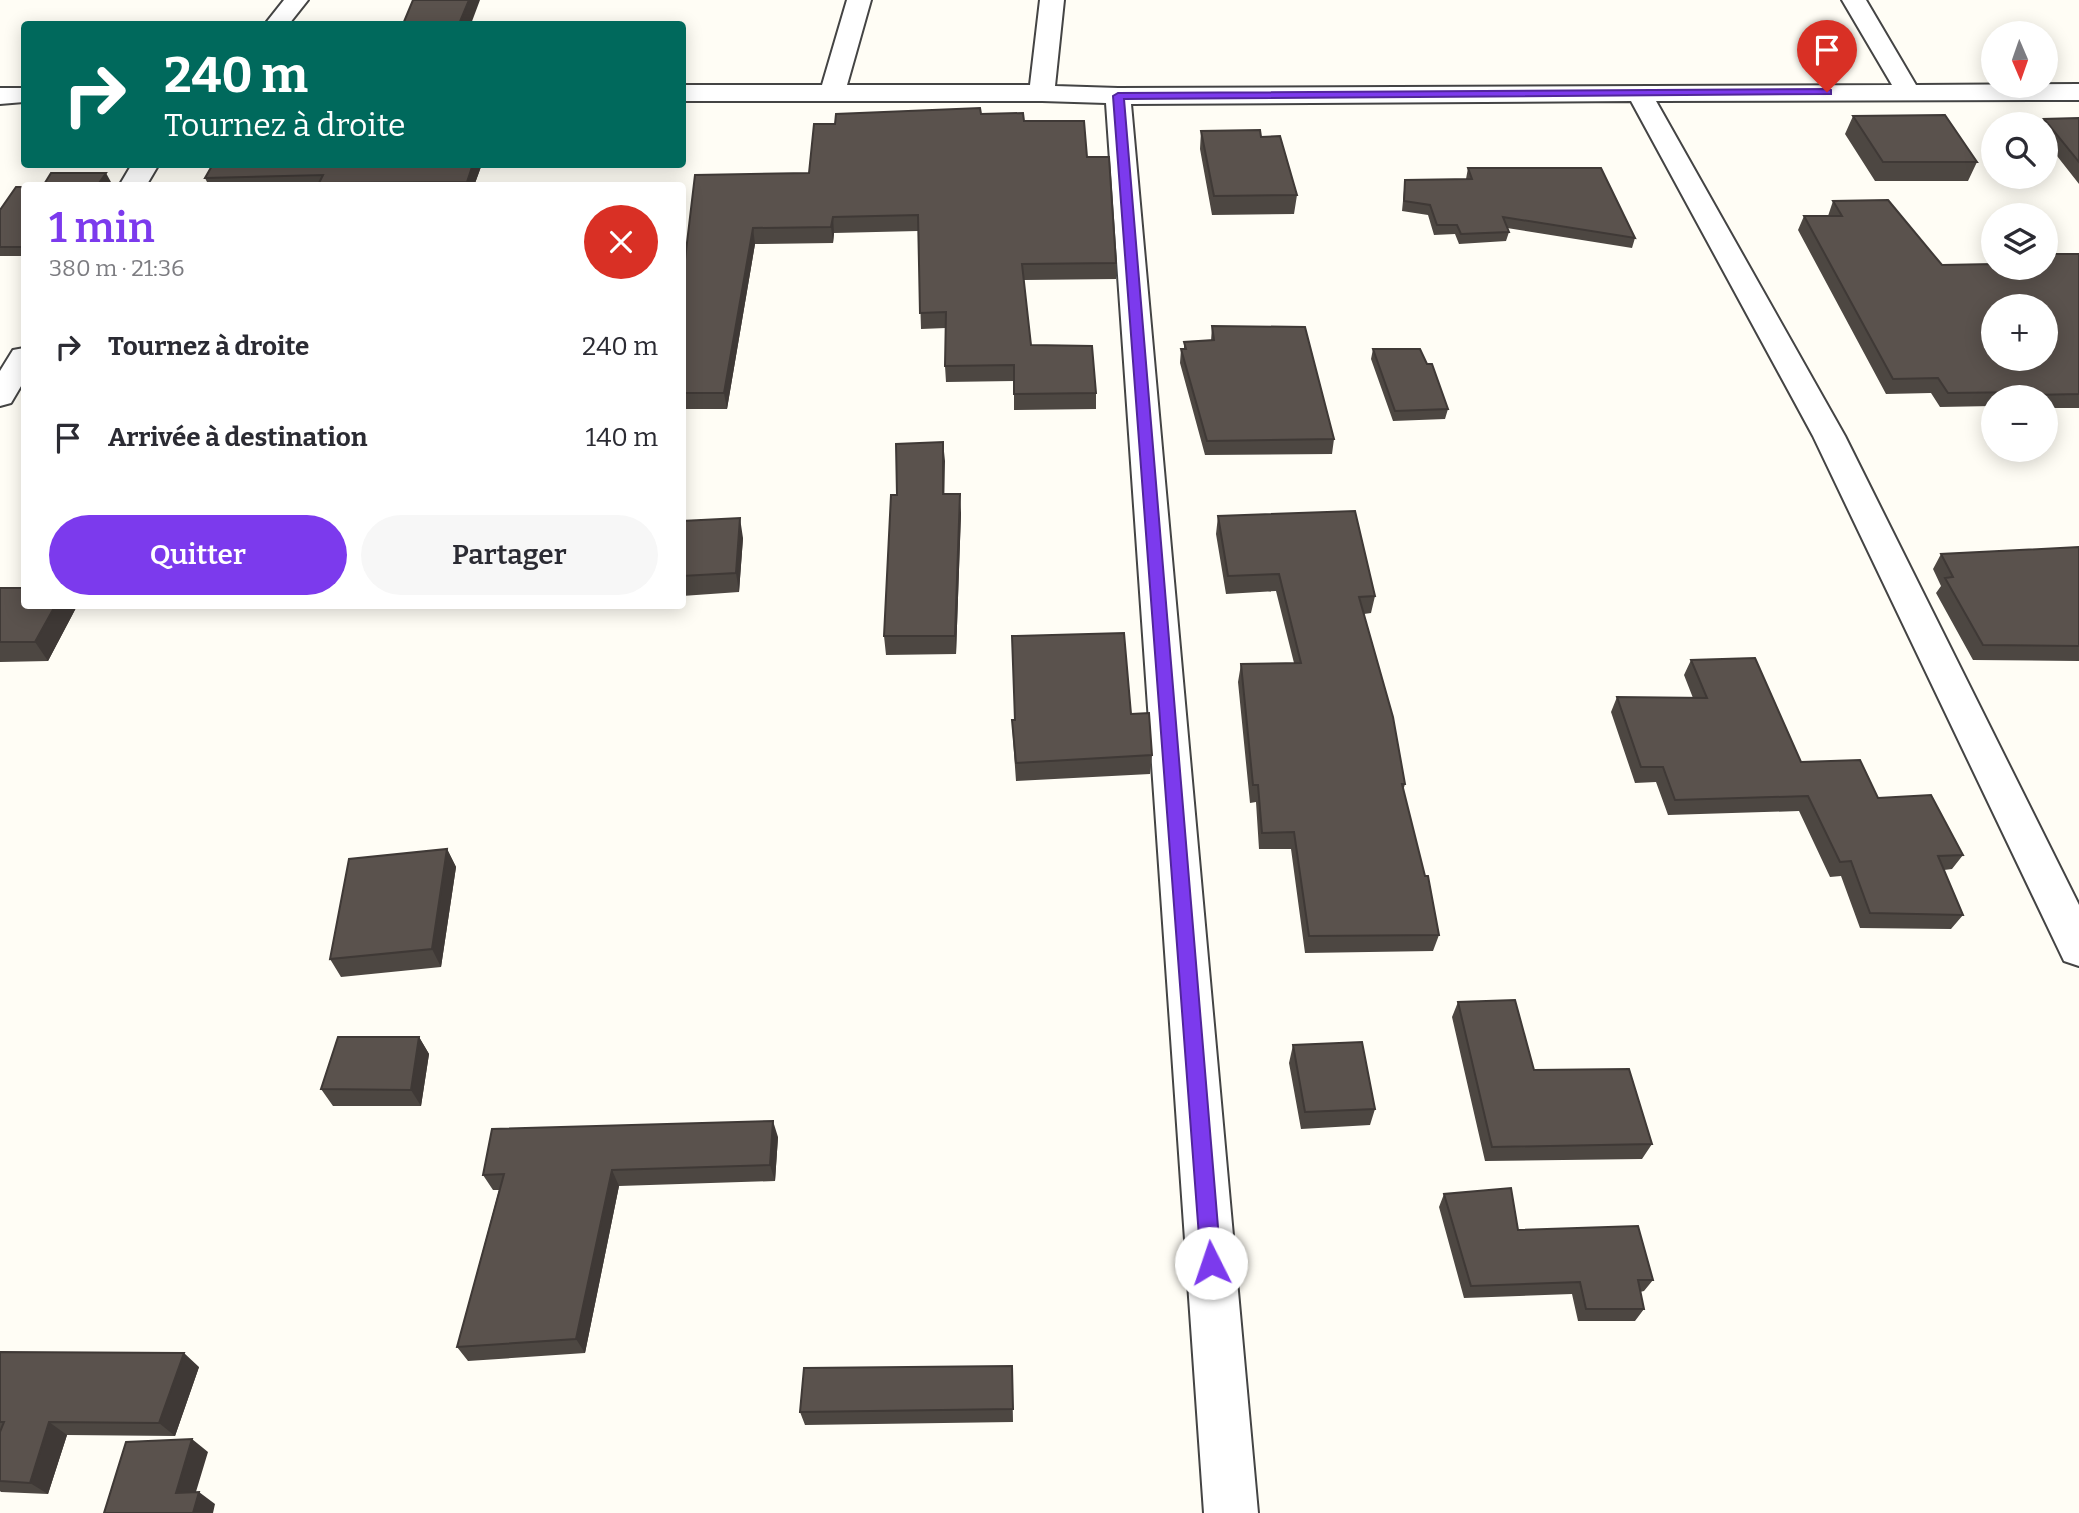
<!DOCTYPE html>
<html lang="fr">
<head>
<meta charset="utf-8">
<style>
	body { margin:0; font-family:Bitter,serif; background:#f7f7f7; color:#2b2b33; height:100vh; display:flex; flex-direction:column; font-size:26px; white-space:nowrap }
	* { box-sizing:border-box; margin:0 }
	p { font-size:23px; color:#7c7c81 }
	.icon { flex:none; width:38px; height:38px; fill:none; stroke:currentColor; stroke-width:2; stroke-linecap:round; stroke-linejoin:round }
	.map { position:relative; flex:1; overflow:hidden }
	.sheet { position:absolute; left:21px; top:182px; width:665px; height:427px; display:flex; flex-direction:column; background:#fff; border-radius:7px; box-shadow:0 4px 18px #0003 }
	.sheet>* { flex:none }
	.hud { position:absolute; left:21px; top:21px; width:665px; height:147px; border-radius:7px; box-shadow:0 4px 18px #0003; background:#00695c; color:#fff; overflow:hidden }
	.needle { width:46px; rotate:178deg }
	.controls { position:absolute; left:1981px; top:21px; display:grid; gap:14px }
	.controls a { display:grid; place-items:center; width:77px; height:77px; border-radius:50%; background:#fff; box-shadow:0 4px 18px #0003; font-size:35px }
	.pin { position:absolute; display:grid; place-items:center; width:60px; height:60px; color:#fff; margin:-72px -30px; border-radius:50% 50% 50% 0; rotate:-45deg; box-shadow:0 0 7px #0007 }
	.pin .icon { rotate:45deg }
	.me { position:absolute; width:77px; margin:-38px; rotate:356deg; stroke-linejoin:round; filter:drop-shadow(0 0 5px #0008) }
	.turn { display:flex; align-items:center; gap:24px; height:147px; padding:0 28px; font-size:32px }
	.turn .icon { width:91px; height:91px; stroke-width:2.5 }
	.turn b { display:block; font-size:49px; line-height:60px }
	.round { display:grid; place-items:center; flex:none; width:74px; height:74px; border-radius:37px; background:#f7f7f7 }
	.head { display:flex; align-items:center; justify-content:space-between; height:119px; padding:0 28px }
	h1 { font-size:42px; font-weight:600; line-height:52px; color:#7c3aed }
	.cta { display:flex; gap:14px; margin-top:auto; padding:14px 28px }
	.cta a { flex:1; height:80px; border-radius:42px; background:#7c3aed; color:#fff; font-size:28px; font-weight:600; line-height:80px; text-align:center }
	.cta a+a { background:#f7f7f7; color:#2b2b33 }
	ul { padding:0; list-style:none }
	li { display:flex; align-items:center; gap:21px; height:91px; padding:0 28px }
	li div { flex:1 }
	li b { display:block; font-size:26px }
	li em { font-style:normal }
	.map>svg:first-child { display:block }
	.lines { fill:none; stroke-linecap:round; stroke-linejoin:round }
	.minor-casing { stroke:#444; stroke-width:4 }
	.minor { fill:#fff; fill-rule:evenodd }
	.wall { fill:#4d4742 }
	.shaded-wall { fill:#3f3936 }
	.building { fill:#5a524d; stroke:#3f3936; stroke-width:2; fill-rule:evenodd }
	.route { fill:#7c3aed; stroke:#51269a; stroke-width:2 }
</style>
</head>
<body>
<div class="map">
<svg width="2079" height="1513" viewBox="0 0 2079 1513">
	<rect width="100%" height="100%" fill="#fffdf5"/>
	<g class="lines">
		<defs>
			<path id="minor" d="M284,0H308L289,24H265Z
				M847,0H871L847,85H1030L1040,0H1064L1055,86L1118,88L1892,85L1842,0H1866L1916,85L2079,84V100L1656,101L1845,436L2079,905V966L2064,961L1813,436L1631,101L1131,104L1258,1513H1204L1106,103L1042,101H682V85H822Z
				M0,88H24V102L0,104Z
				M132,164H159L146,186H119Z
				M24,348V381L11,403L0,406V371L13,350Z"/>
		</defs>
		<use href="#minor" class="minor-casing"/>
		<use href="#minor" class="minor"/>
	</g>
	<path class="wall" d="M981,114L1024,121L1087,157L1116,263V279L1024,280L1031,345L1096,393V409L1014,410V381L946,382L945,366L946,328L921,329L918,231L834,233L833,243L755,244L727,409H682V285L809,173L835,124Z
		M1853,116L1977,162L1968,181H1875L1845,134Z
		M2079,118V184L2046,142V124H2042L2044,119Z
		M1201,131L1261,137L1297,195L1294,214L1212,215L1200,149Z
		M482,164L474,186H209L205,178Z
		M1468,168L1635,238L1632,248L1507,228L1509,232L1506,241L1459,244L1455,234L1434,235L1428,215L1402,211L1405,180L1466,179Z
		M24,187V256H0V210Z
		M1833,201L1942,265L2046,268L2079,254V408H2046V397H1993V406L1940,407L1931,393L1886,394L1798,230L1804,216H1828Z
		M1212,326L1334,439L1332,454L1205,455L1180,363L1181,349H1184V342L1211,341Z
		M1373,349L1448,409L1445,419L1393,421L1371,359Z
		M943,442L944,494L961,513L956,654L886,655L884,636L897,495Z
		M1218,516L1375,596L1371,613L1364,614L1405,784L1403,791L1439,935L1433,951L1305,953L1291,849H1259L1256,802L1250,803L1238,682L1241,664L1294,663L1276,591L1226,594L1216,534Z
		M682,521L743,538L739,592L682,596Z
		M2079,547V661L1973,660L1936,593L1941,586L1933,569L1941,554Z
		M0,588L77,606L48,661L0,662Z
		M1691,660L1801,762L1878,798L1963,855L1952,869L1944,870L1963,915L1951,929L1860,928L1841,876L1830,877L1799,811L1668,815L1656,782L1635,783L1611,712L1617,697L1693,698L1684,675Z
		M1131,714L1152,755L1150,774L1016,781L1013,739L1012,720Z
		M447,849L456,867L441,967L341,977L330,959Z
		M1458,1002L1534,1070L1652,1144L1642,1159L1485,1161L1452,1017Z
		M419,1037L429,1054L421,1106H333L321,1089Z
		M1293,1045L1375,1109L1370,1125L1301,1129L1289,1063Z
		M778,1137L775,1181L619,1186L585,1353L468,1361L457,1347L499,1190H493L483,1175Z
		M1444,1194L1518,1230L1653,1280L1644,1291L1640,1292L1644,1309L1635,1321H1578L1572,1294L1464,1298L1439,1207Z
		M0,1352L199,1367L175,1436L67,1435L48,1494L1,1492L0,1491Z
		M1012,1366L1013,1422L805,1425L800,1412Z"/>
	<path class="shaded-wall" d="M469,0H480L471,24H459Z
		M473,164H482L474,186H468L467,182Z
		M106,173L111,182L109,186H97Z
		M833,217L834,233L833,243L831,227Z
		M753,228L755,244L727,409L724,393Z
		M943,442L945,461L944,513L943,494Z
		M960,494L961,513L956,654L955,636Z
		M740,518L743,538L739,592L736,573Z
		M55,606H77L48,661L35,642Z
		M447,849L456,867L441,967L432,949Z
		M419,1037L429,1054L421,1106L411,1090Z
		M773,1121L778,1137L775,1181L770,1165Z
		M612,1170L619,1186L585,1353L576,1339Z
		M184,1353L199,1367L175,1436L159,1423Z
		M49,1422L67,1435L48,1494L30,1483Z
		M192,1439L208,1452L192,1505L176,1493Z
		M199,1492L215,1504L213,1513H193Z"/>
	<path class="building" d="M413,0H469L459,24H403Z
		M980,108L981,114L1023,113L1024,121H1084L1087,157H1109L1116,263L1022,264L1031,345L1092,346L1096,393L1014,394V365L945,366L946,312L920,313L918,215L833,217L831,227L753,228L724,393H682V285L695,175L809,173L814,124H835L836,114Z
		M1945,115L1977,162H1883L1853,116Z
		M2079,118V162L2044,119Z
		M1260,130L1261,137L1280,136L1297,195L1214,196L1201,131Z
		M213,164H473L467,182L319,183L323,175L205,178Z
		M1468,168H1601L1635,238L1503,217L1509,232L1461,234L1457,225H1437L1430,205L1404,201L1405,180L1472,179Z
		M51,173H106L97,186H43Z
		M16,187H24V247H0V210Z
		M1888,200L1942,265L1993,264V268H2046V254H2079V394L2028,395L2026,392L1948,393L1938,378L1893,379L1804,216H1842L1833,201ZM1993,306H2046V359H1993Z
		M1212,326L1305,327L1334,439L1207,441L1181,349H1186L1184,342L1214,340Z
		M1373,349H1420L1427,364H1432L1448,409L1395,411Z
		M943,442V494H960L955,636H884L891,495H897L896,444Z
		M1355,511L1375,596L1359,597L1393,717L1405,784H1402L1425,876H1428L1439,935L1309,936L1294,832L1262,833L1258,785H1253L1241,664L1301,663L1279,574L1228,576L1218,516Z
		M740,518L736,573L682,576V521Z
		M2079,547V646L1983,645L1945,578L1953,577L1941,554Z
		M0,588H24V606H55L35,642H0Z
		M1124,633L1131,714L1149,713L1152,755L1016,763L1012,720H1015L1012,636Z
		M1755,658L1801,762L1860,760L1878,798L1931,795L1963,855L1938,856L1963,915L1870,913L1851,861L1840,862L1808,796L1675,800L1663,767H1641L1617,697L1707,698L1691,660Z
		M447,849L432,949L330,959L349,859Z
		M1515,1000L1534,1070L1629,1069L1652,1144L1492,1147L1458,1002Z
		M338,1037H419L411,1090L321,1089Z
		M1362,1042L1375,1109L1305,1112L1293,1045Z
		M773,1121L770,1165L612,1170L576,1339L457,1347L504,1174L483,1175L492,1129Z
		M1511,1188L1518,1230L1638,1226L1653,1280H1638L1644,1309H1586L1580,1282L1471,1286L1444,1194Z
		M0,1352L184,1353L159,1423L49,1422L30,1483L0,1481V1432L4,1422H0Z
		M1012,1366L1013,1409L800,1412L804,1368Z
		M192,1439L176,1493L199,1492L193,1513H104L126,1442Z"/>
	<path class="route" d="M1827,89L1831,90V94L1124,99L1221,1263L1218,1270L1211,1273L1204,1270L1201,1263L1113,96L1118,93Z"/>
</svg>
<div class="controls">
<a><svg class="needle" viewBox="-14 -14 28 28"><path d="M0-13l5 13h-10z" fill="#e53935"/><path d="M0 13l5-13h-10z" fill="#7c7c81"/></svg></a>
<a><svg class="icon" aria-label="search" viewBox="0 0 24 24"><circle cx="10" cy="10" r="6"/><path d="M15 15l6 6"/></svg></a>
<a><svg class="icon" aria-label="layers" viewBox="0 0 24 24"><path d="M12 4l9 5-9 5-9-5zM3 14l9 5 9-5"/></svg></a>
<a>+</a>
<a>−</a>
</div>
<div class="pin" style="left:1827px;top:92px;background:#d93025"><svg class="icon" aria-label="arrive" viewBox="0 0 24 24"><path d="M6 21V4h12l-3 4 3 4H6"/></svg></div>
<svg class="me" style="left:1211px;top:1263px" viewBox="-20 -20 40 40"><circle r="19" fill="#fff"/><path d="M0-13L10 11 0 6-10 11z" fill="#7c3aed"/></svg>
<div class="hud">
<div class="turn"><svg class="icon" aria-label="right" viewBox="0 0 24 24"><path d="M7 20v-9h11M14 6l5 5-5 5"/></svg><div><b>240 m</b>Tournez à droite</div></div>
</div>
<section class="sheet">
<div class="head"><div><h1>1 min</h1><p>380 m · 21:36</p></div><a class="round" style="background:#d93025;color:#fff"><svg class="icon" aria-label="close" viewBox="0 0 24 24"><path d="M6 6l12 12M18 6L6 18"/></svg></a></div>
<ul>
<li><svg class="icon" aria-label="right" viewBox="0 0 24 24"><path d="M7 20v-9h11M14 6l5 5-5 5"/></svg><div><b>Tournez à droite</b></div><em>240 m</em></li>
<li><svg class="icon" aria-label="arrive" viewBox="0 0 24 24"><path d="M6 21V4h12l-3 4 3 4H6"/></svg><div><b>Arrivée à destination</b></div><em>140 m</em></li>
</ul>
<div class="cta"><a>Quitter</a><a>Partager</a></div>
</section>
</div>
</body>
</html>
